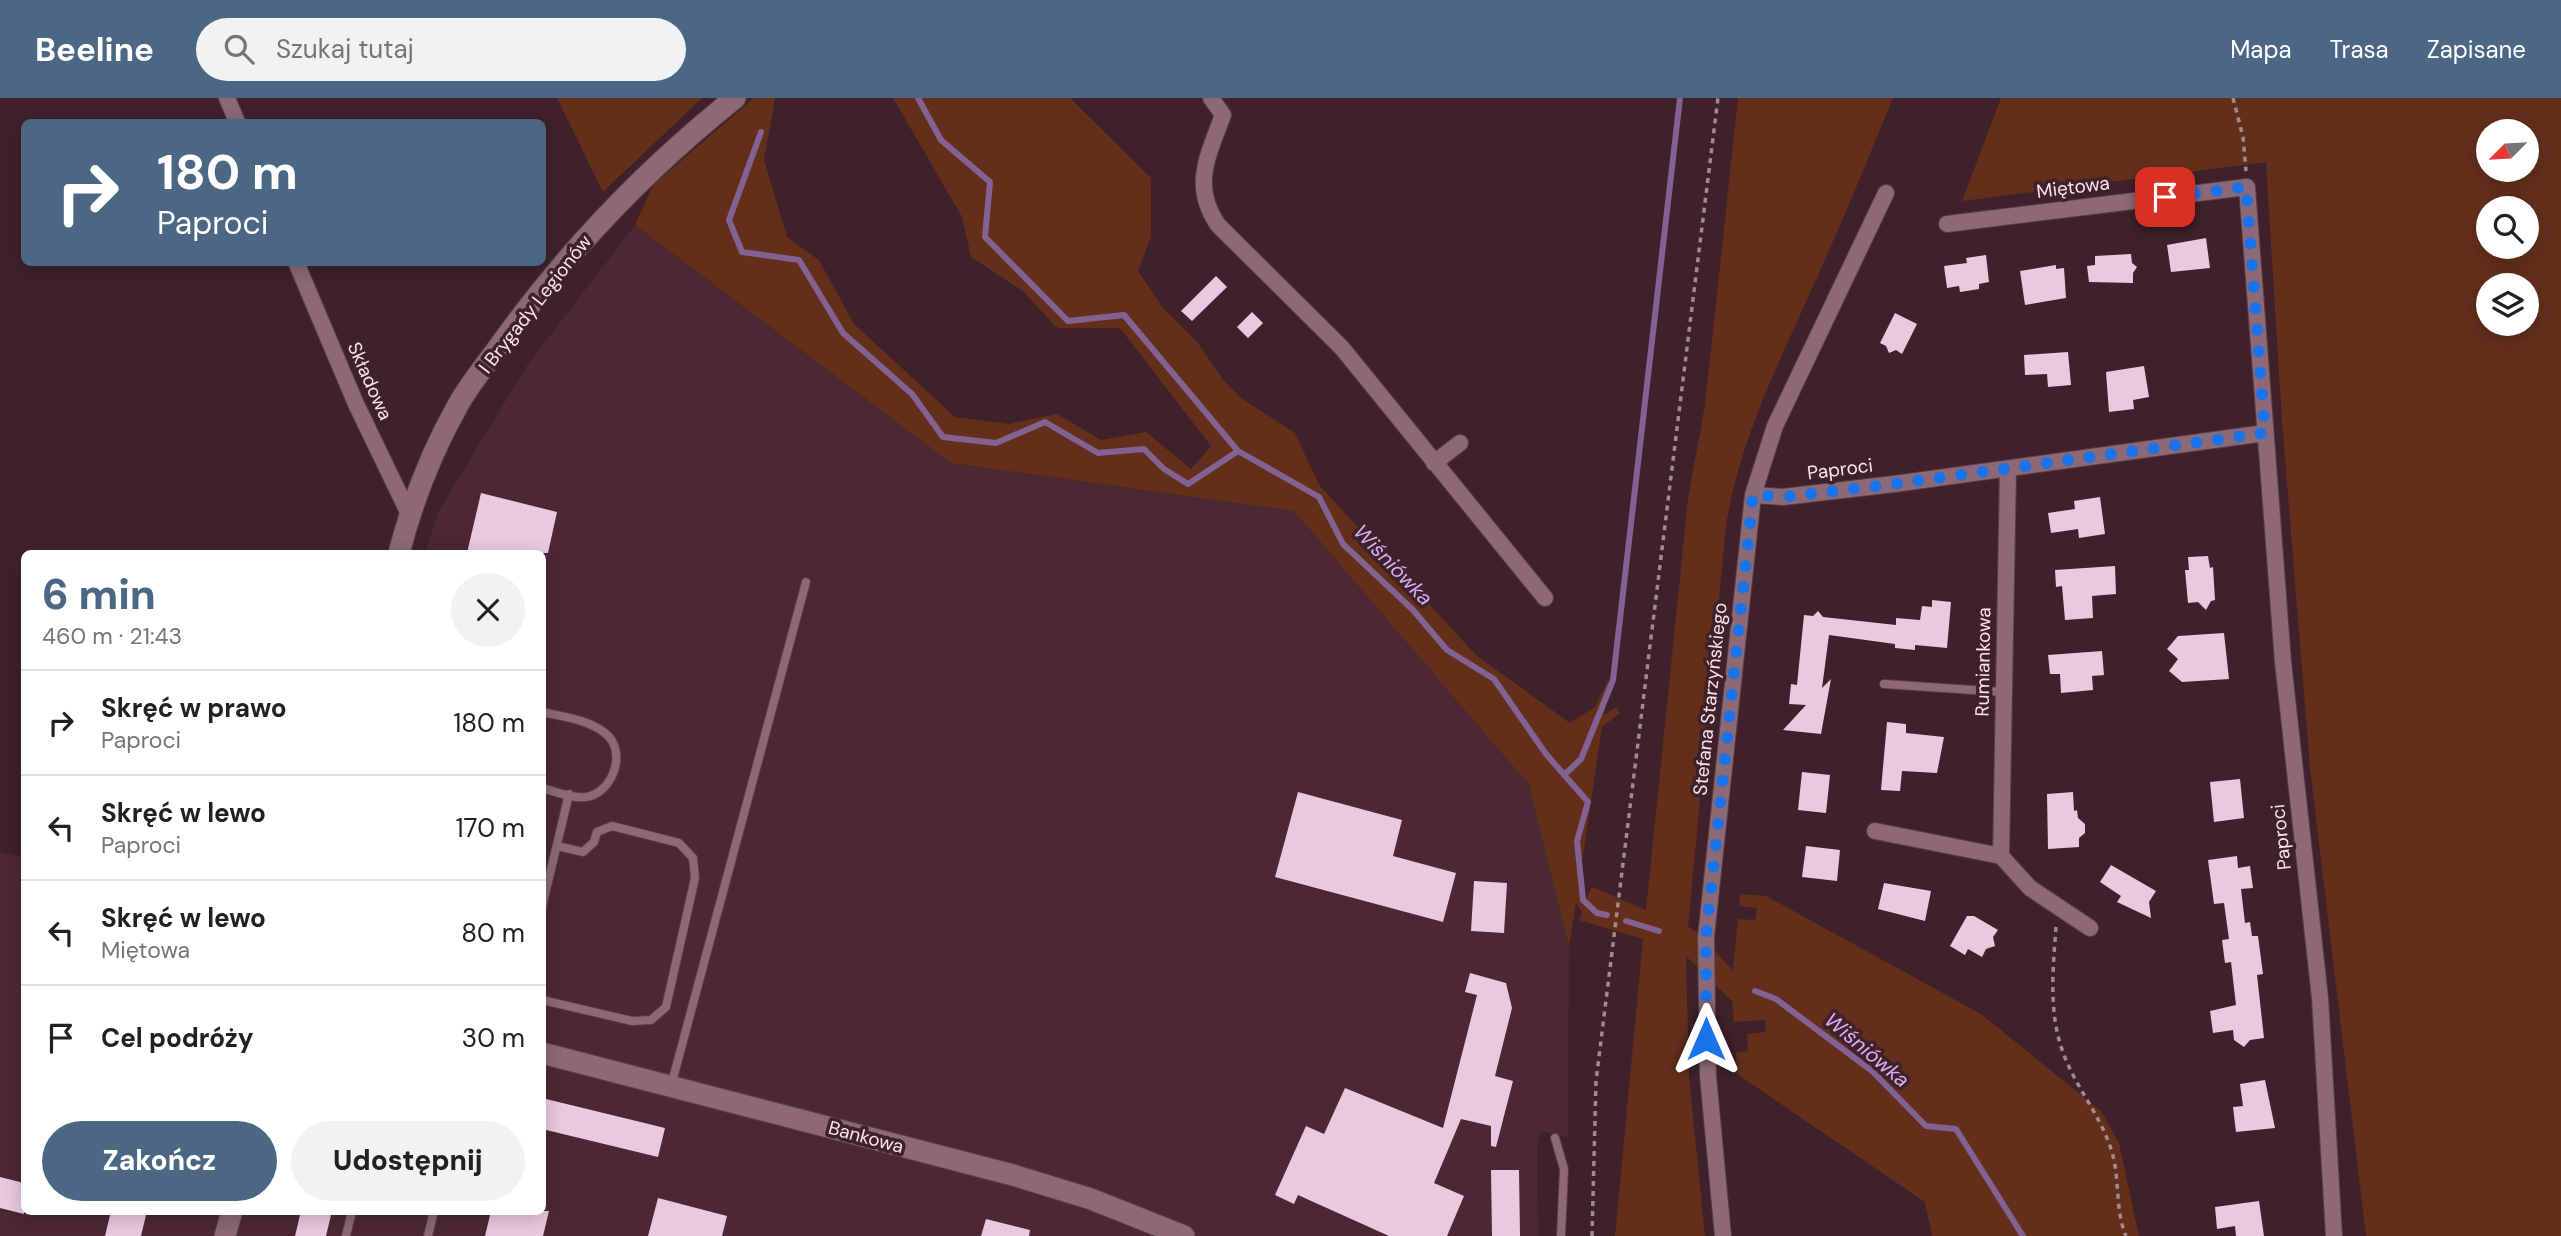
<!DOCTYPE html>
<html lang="pl">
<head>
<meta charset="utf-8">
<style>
	body { margin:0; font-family:"DM Sans",sans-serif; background:#f2f2f2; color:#202124; height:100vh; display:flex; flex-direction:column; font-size:26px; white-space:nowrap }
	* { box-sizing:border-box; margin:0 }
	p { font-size:23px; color:#757577 }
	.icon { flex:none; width:38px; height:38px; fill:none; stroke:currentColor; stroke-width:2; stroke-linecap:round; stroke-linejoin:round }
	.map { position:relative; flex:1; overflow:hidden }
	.drawer { position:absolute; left:21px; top:452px; width:525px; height:665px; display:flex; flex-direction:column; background:#fff; border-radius:10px; box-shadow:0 4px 18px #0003 }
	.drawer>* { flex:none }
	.guide { position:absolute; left:21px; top:21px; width:525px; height:147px; border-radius:10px; box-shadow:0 4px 18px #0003; background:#4b6784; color:#fff; overflow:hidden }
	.needle { width:46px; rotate:246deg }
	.controls { position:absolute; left:2476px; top:21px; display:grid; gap:14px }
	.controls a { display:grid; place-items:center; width:63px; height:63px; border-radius:50%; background:#fff; box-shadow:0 4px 18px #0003; font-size:35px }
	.pin { position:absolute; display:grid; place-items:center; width:60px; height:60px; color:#fff; margin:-30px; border-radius:14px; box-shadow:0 4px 10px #0006 }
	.me { position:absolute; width:77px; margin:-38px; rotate:0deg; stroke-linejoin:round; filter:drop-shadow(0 0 5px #0008) }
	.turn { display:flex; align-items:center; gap:24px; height:147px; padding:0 21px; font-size:32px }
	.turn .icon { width:91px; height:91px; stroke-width:2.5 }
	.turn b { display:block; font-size:49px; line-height:60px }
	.round { display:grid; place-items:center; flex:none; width:74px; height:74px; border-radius:37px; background:#f2f2f2 }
	.overview { display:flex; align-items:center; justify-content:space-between; height:119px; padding:0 21px }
	h1 { font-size:42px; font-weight:800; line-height:52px; color:#4b6784 }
	.action { display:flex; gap:14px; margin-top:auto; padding:14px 21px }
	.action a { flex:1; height:80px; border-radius:42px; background:#4b6784; color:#fff; font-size:28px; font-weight:800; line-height:80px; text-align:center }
	.action a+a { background:#f2f2f2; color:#202124 }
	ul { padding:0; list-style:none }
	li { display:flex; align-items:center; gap:21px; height:105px; padding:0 21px; border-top:2px solid #e0e0e0 }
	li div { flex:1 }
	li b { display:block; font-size:26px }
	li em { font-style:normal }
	header { display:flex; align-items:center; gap:42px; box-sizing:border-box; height:98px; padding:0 35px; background:#4b6784; color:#fff }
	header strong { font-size:33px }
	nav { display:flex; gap:38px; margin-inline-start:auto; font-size:24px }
	.search { width:490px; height:63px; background:#f2f2f2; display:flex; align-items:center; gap:18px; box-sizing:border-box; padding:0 24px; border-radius:38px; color:#757577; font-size:26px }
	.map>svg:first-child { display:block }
	.built { fill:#4c2734 }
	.green { fill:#632f1b; fill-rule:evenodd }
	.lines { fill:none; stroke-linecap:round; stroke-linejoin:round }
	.stream { stroke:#826293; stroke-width:6 }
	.building { fill:#e9c9e0 }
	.lane-casing { stroke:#573e48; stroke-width:10 }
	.street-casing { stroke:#573e48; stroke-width:18 }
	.secondary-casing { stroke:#573e48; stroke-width:23 }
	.path { stroke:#a28a92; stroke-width:3.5; stroke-dasharray:5 5; stroke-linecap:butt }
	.lane { stroke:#8c6974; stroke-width:8 }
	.street { stroke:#8c6974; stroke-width:16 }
	.secondary { stroke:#8c6974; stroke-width:21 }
	.route { stroke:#1a73e8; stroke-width:12; stroke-dasharray:0 21.6 }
	.labels { text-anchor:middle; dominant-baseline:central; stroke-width:7; stroke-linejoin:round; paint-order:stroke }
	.street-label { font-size:19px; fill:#f9e4eb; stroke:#3e212b }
	.water-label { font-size:21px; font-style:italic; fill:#dcabf4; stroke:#3e212b }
</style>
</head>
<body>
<header>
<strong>Beeline</strong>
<div class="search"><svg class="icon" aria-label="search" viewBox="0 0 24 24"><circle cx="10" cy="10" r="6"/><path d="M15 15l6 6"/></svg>Szukaj tutaj</div>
<nav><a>Mapa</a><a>Trasa</a><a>Zapisane</a></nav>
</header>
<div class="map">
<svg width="2561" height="1138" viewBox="0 0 2561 1138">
	<rect width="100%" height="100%" fill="#3e212b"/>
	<path class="built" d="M635,127L951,365L1294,413L1529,687L1569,841L1568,1039L1540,1033L1537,1053L1538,1138H0V754L24,760V1113H542V455H425L438,414L528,266Z"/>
	<path class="green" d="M557,0H702L603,94Z
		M754,0H775L764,62L787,139L819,162L854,226L955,319L1008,326L1057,316L1101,342L1146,334L1191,371L1211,348L1120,230H1057L1024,194L971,159L962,119L893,0H1070L1151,80V139L1138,173L1163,210L1198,245L1224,283L1241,300L1295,335L1319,387L1477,558L1570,625L1595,609L1609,580L1604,617L1616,609L1620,615L1602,629L1582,764L1586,802L1592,789L1646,812L1688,401L1705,307L1738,0H1893C1866,66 1839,132 1809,197C1774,276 1741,340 1726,427L1688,829C1708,839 1716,857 1733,872L1738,821L1755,822L1757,810L1739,808L1740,796L1766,798L1981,916L2101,1013L2119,1045L2139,1138H1932L1925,1104L1737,976L1736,955L1748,953L1747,936L1766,934L1765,922L1734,924L1732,903L1686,858L1689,979L1705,1138H1615L1643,841L1579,822L1582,814L1576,805L1569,848L1529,687L1294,413L951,365L635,127L653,87Z
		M2001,0H2561V1138H2366L2310,670L2282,323L2266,64L1962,103ZM2527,33V72H2488V33ZM2488,110H2527V149H2488ZM2527,187V226H2488V187Z"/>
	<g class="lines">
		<path class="stream" d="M918,0L941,42L990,84L985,139L1068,223L1124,217L1238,353
			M761,34L729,122L742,154L799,162L843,235L912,296L943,339L996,345L1045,324L1098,355L1144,351L1164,371L1188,386L1238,353L1319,399L1343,446L1413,512L1447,552L1494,581L1546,656L1588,704L1577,743L1583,802L1597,815L1607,817
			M1564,677L1581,661L1613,582L1680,0
			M1626,823L1659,833
			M1755,893L1776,901L1872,973L1926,1028L1956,1031L2023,1138"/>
	</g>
	<path class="building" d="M2206,140L2210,170L2171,174L2167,147Z
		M2131,156L2132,165L2137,169L2133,175V185L2089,184L2087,168L2095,167V158Z
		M1986,157L1989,184L1979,186V191L1960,194L1959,188L1947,190L1944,168L1967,165L1966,160Z
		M2056,167V171L2064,170L2066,200L2025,207L2020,173Z
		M1216,178L1227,189L1192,223L1181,213Z
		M1252,214L1263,225L1248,240L1237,229Z
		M1895,215L1917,226L1902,256L1896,252L1889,255L1886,248L1880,245Z
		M2068,254L2071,287L2048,289L2047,276L2025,277L2024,257Z
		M2144,268L2149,299L2133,302L2134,311L2109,314L2106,274Z
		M481,395L557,414L548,455H467Z
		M2100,399L2105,436L2079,440L2078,431L2051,435L2048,415L2075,411L2074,403Z
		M2208,458L2210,470L2213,469L2215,502L2211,503L2206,512L2198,504L2188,505L2185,472H2189L2188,459Z
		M2115,468L2116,496L2092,498L2093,520L2065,522L2062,488L2056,489L2055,472Z
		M1932,502L1951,504L1947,550L1915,547V552L1895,550V546L1829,537L1822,590L1831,581L1821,636L1783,632L1806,607L1789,606L1791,586L1797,587L1804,517L1813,518L1818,513L1823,519L1896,527V520L1920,522L1922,508L1932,509Z
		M2224,535L2229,581L2182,584L2169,573L2178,561L2167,551L2178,538Z
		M2102,553L2104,577L2092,578L2093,592L2061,595L2060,576H2050L2048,557Z
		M1887,624L1906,626V635L1944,639L1937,675L1902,673L1900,693L1881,692Z
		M1802,674L1830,677L1826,715L1798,712Z
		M2240,681L2244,720L2214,724L2210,684Z
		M1298,694L1402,722L1393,758L1456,775L1443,824L1275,779Z
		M2073,694L2074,713L2077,712L2078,720L2085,726V735L2079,740V749L2048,751L2047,696Z
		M1806,748L1840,752L1837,783L1802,779Z
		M2237,758L2238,770L2250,768L2253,790L2241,791L2245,825L2250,824L2252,838H2258L2263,876L2257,877L2264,940L2250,942L2244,949L2234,942L2233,932L2213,935L2210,913L2236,907L2231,864L2225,865L2222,842L2229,841L2224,805L2214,806L2208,762Z
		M2111,767L2156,793L2149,804L2151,820L2117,804L2121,798L2100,784Z
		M1474,783L1507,785L1504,835L1471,833Z
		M1884,785L1931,793L1925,823L1878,811Z
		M1967,818H1974L1998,832L1993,839L1995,848L1986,851L1982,859L1968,851L1965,857L1950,848Z
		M1470,875L1506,885L1512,910L1495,978L1513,983L1496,1049L1491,1048V1028L1461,1021L1434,1085L1464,1098L1447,1138H1389L1298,1097L1294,1106L1275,1097L1306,1028L1324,1036L1345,990L1443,1030L1477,897L1465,894Z
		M2265,982L2275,1030L2236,1034L2233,1009L2243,1008L2240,986Z
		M542,1000L665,1030L658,1059L542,1031Z
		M1491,1072H1519L1520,1138H1492Z
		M0,1079L24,1085V1116L0,1110Z
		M658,1100L727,1118L722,1138H648Z
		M2259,1103L2264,1138H2236L2235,1128L2217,1131L2215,1109Z
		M111,1113H147L141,1138H105Z
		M301,1113H332L326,1138H295Z
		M491,1113H549L543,1138H485Z
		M986,1121L1030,1132L1029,1138H981Z"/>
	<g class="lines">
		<defs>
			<path id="lane" d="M1884,586L2003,594
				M542,614C563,619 587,621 605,635C628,653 613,695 586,699C573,701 554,693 542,690
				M542,809L569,696
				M542,902L632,923L651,922L666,909L695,780L693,760L679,745L612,728L597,734L594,744L583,754L557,748
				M671,988L806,484
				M1555,1040L1564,1071L1561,1138
				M346,1138L352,1113
				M428,1138L434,1113"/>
			<path id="street" d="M227,0L237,24
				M1211,0L1223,17C1208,58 1191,88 1218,127L1342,250L1545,500
				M1947,126L2247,89L2283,564L2320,900L2334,1138
				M296,164L356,306L409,416
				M1434,365L1460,345
				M2008,371L2001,758L2030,790L2090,830
				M1753,397L1783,399L1894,386L2265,335
				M1875,733L2001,758
				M1723,1138L1708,978L1706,839L1753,397L1775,328L1886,95"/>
			<path id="secondary" d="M399,455C412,405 432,353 458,307C469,287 484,269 498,250C564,157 645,72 735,0
				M542,955L1013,1077L1091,1101L1184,1138
				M225,1138L232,1113"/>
		</defs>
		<use href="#lane" class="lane-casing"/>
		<use href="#street" class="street-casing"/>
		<use href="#secondary" class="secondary-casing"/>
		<path class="path" d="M2233,0L2243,39L2246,73
			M2056,829C2053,871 2048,916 2064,957C2076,989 2099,1016 2110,1048C2121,1078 2114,1110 2126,1138
			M1592,1138L1596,983L1718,0"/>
		<use href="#lane" class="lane"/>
		<use href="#street" class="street"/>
		<use href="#secondary" class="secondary"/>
	</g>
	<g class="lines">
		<path class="route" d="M1706,941V839L1753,397L1783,399L1894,386L2265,335L2246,89L2165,99"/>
	</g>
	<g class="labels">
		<g class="street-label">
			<text transform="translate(2073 89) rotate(-7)">Miętowa</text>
			<text transform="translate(535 206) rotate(-52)">I Brygady Legionów</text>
			<text transform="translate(370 283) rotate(66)">Składowa</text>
			<text transform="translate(1840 371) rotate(-7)">Paproci</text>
			<text transform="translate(1983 564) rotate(-89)">Rumiankowa</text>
			<text transform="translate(1710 601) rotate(-84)">Stefana Starzyńskiego</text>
			<text transform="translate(2281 739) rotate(-96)">Paproci</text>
			<text transform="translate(866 1039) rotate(15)">Bankowa</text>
		</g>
		<g class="water-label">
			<text transform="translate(1393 467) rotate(46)">Wiśniówka</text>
			<text transform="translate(1867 952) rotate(40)">Wiśniówka</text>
		</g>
	</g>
</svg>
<div class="controls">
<a><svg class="needle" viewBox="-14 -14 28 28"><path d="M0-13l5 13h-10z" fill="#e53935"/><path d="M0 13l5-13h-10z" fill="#757577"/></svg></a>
<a><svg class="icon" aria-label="search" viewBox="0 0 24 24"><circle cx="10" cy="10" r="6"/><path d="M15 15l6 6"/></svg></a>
<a><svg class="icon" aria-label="layers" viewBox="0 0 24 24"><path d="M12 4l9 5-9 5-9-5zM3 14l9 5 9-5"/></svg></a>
</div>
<div class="pin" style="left:2165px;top:99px;background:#d93025"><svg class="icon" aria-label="arrive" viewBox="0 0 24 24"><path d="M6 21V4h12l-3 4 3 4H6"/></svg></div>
<svg class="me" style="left:1706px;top:941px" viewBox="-20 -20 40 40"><path d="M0-17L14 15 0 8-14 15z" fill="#1a73e8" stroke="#fff" stroke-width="4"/></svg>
<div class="guide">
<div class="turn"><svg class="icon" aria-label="right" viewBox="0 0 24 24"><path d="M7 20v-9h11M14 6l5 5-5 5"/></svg><div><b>180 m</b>Paproci</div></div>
</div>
<section class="drawer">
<div class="overview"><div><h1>6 min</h1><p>460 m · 21:43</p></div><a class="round"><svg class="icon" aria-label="close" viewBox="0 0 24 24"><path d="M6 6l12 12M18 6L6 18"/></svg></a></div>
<ul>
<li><svg class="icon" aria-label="right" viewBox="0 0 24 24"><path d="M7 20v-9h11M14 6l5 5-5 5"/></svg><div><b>Skręć w prawo</b><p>Paproci</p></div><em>180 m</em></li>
<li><svg class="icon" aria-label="left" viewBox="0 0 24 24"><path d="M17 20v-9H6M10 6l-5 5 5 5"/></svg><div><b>Skręć w lewo</b><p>Paproci</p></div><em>170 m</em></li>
<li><svg class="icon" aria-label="left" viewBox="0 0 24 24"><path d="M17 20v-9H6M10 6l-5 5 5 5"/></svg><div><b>Skręć w lewo</b><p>Miętowa</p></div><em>80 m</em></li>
<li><svg class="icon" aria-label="arrive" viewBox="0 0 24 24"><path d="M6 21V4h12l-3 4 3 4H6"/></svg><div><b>Cel podróży</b></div><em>30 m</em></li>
</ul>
<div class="action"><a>Zakończ</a><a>Udostępnij</a></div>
</section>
</div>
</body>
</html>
